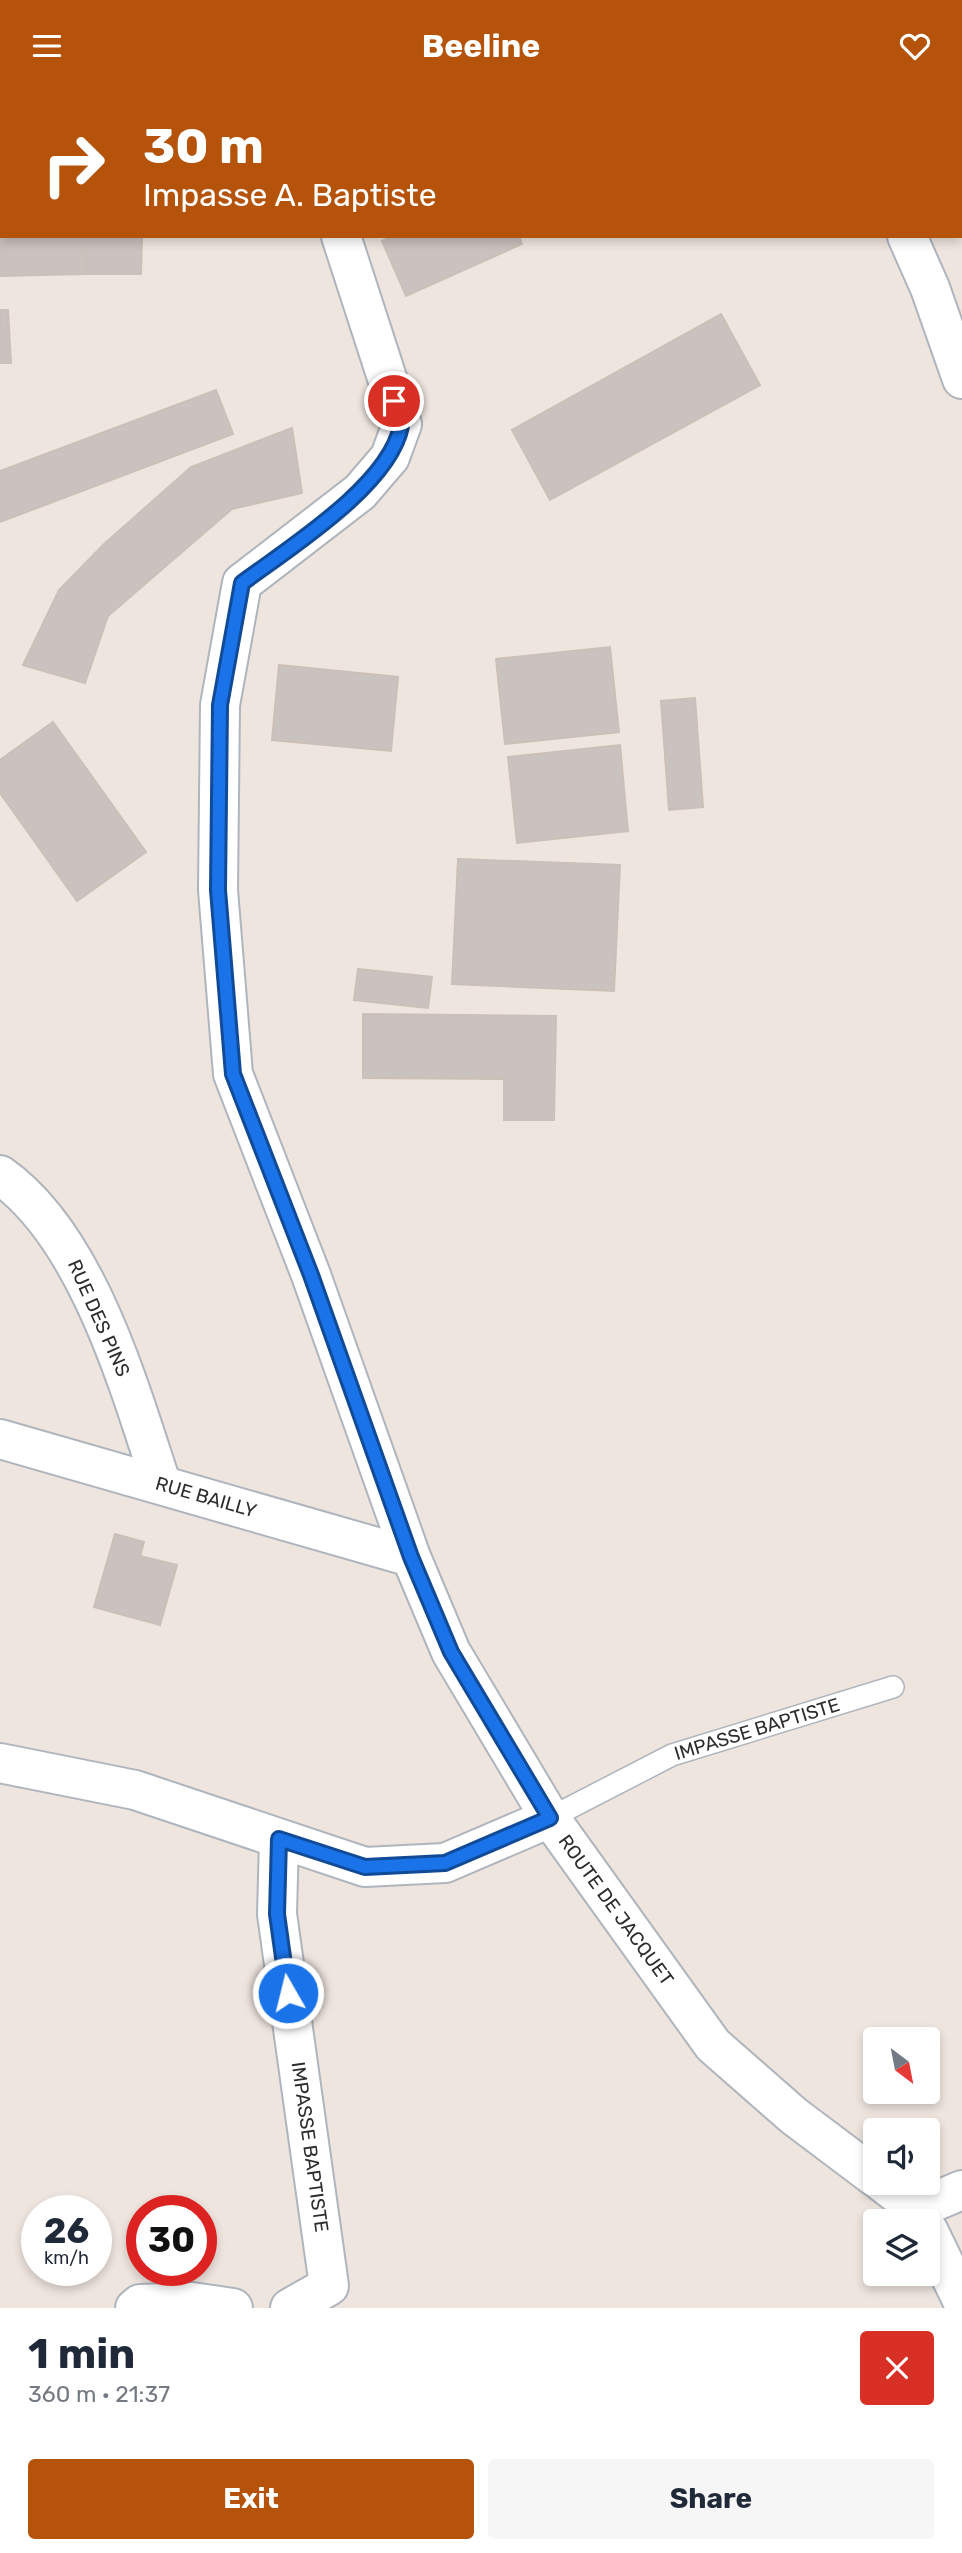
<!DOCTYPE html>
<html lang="en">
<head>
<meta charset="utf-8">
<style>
	body { margin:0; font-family:Rubik,sans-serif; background:#f6f6f7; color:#1f2937; height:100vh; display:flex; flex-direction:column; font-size:26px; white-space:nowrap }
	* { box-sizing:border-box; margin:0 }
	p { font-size:23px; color:#747a83 }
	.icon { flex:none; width:38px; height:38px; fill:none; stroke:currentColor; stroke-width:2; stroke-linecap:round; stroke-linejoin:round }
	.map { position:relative; height:2217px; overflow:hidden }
	.drawer { display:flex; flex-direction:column; background:#fff; flex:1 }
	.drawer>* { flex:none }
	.hud { position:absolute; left:0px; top:0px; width:962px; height:147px; box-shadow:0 4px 10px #0003; background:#b45309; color:#fff; overflow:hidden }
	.needle { width:46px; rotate:148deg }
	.fabs { position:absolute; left:863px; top:1936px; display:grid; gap:14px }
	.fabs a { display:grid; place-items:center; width:77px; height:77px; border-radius:7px; background:#fff; box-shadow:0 4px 10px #0003; font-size:35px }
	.speed { position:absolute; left:21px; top:2104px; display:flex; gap:14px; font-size:35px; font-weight:700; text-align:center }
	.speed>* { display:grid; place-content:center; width:91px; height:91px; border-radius:50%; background:#fff; box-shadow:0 4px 10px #0003; line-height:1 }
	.speed small { font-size:18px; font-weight:400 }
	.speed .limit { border:10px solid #d22; background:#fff; color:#111 }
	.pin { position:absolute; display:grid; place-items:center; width:60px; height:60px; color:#fff; margin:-30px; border:4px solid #fff; border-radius:50%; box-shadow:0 2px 7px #0007 }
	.me { position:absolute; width:77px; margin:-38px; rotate:352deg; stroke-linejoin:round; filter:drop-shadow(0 0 5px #0008) }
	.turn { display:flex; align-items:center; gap:24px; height:147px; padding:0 28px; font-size:32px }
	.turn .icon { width:91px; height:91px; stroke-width:2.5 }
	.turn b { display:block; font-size:49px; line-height:60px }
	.round { display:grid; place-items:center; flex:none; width:74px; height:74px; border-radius:7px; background:#f6f6f7 }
	.headline { display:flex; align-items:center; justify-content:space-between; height:119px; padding:0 28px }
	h1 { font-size:42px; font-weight:700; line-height:52px }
	.primary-button { display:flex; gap:14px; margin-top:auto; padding:14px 28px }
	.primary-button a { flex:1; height:80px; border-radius:7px; background:#b45309; color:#fff; font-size:28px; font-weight:700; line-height:80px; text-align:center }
	.primary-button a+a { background:#f6f6f7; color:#1f2937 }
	header { display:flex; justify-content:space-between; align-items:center; height:91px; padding:0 28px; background:#b45309; color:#fff; font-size:32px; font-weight:700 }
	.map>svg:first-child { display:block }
	.building { fill:#cac2be; stroke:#cbc0b8; stroke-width:2 }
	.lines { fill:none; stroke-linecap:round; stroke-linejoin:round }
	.lane-casing { stroke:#afb5bd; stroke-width:24 }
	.street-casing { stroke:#afb5bd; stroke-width:42 }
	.lane { stroke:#fff; stroke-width:21 }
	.street { stroke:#fff; stroke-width:38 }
	.route-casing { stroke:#114b97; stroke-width:18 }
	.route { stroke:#1a73e8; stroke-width:12 }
	.labels { text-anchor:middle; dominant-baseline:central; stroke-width:5; stroke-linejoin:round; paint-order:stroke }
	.street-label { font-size:19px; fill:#2d2d2d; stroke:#fff }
</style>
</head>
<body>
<header><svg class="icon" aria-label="menu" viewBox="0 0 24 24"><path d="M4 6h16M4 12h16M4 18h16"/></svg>Beeline<svg class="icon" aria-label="heart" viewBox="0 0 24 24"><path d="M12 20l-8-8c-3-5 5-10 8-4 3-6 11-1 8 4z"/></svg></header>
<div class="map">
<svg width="962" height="2217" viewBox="0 0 962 2217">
	<rect width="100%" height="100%" fill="#efe5df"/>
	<path class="building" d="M0,135L2,145H85L86,183L0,185Z
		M85,145H142L141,183H86Z
		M393,145H519L522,153L406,205L382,150Z
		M0,219H8L11,272H0Z
		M721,223L760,294L550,409L512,339Z
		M216,299L233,343L0,431V380Z
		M292,337L302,402L232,418L108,525L85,592L23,574L59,499L103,454L191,376Z
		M610,556L619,641L505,653L496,568Z
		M279,574L398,586L391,660L272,649Z
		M695,607L703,716L669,719L661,610Z
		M53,631L146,761L77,810L0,702V669Z
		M620,654L628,740L517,752L508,666Z
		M458,768L620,774L614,900L452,893Z
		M358,878L432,886L428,917L354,909Z
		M363,923L556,925L554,1029H504V988L363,987Z
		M115,1443L144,1451L140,1465L177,1474L160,1534L94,1516Z"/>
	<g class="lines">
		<defs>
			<path id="lane" d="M550,1727L672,1664L893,1596"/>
			<path id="street" d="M283,0L284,2
				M843,0V2
				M341,145L402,333L390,366L360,401L242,492L220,614L218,799L233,983L311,1184L411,1466L451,1561L550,1727L713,1954L794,2025L875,2086
				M907,145L930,197L962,288
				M0,1084C87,1145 129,1295 161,1392
				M0,1348L411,1466
				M0,1672L135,1699L365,1776L445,1772L550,1727
				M279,1748L277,1823L329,2195L290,2217
				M882,2091L917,2118L923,2130
				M917,2118L962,2099
				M928,2139L962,2209
				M135,2217L140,2213L192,2211L233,2217"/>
		</defs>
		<use href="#lane" class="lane-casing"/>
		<use href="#street" class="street-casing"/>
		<use href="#lane" class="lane"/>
		<use href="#street" class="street"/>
	</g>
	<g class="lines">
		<defs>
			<path id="route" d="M288,1902L277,1823L279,1748L365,1776L445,1772L550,1727L451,1561L411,1466L311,1184L233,983L218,799L220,614L242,492C289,457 390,394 401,335C402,328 397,317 394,310"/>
		</defs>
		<use href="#route" class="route-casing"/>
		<use href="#route" class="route"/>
	</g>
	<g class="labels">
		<g class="street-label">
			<text transform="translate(99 1227) rotate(66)">RUE DES PINS</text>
			<text transform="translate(206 1406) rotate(16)">RUE BAILLY</text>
			<text transform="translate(757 1638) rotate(-17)">IMPASSE BAPTISTE</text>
			<text transform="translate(616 1819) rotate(54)">ROUTE DE JACQUET</text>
			<text transform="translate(310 2056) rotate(82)">IMPASSE BAPTISTE</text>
		</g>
	</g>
</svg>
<div class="fabs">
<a><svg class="needle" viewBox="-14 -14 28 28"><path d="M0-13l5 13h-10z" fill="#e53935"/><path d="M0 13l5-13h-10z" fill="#747a83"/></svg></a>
<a><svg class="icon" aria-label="sound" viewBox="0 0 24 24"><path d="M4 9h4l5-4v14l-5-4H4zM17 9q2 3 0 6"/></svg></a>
<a><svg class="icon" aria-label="layers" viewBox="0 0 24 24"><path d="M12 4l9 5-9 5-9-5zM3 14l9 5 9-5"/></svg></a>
</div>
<div class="speed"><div>26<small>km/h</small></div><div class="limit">30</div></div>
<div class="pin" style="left:394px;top:310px;background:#d93025"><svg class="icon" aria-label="arrive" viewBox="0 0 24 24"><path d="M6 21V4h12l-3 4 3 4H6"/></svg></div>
<svg class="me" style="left:288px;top:1902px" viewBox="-20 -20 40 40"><circle r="17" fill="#1a73e8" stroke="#fff" stroke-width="3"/><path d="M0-11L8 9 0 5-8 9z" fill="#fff"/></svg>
<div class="hud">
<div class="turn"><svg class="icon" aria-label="right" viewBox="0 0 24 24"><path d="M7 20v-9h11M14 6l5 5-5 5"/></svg><div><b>30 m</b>Impasse A. Baptiste</div></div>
</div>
</div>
<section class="drawer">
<div class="headline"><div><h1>1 min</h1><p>360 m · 21:37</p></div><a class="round" style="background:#d93025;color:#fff"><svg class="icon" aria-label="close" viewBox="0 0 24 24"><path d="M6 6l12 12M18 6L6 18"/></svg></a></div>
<div class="primary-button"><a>Exit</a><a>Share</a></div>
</section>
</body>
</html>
